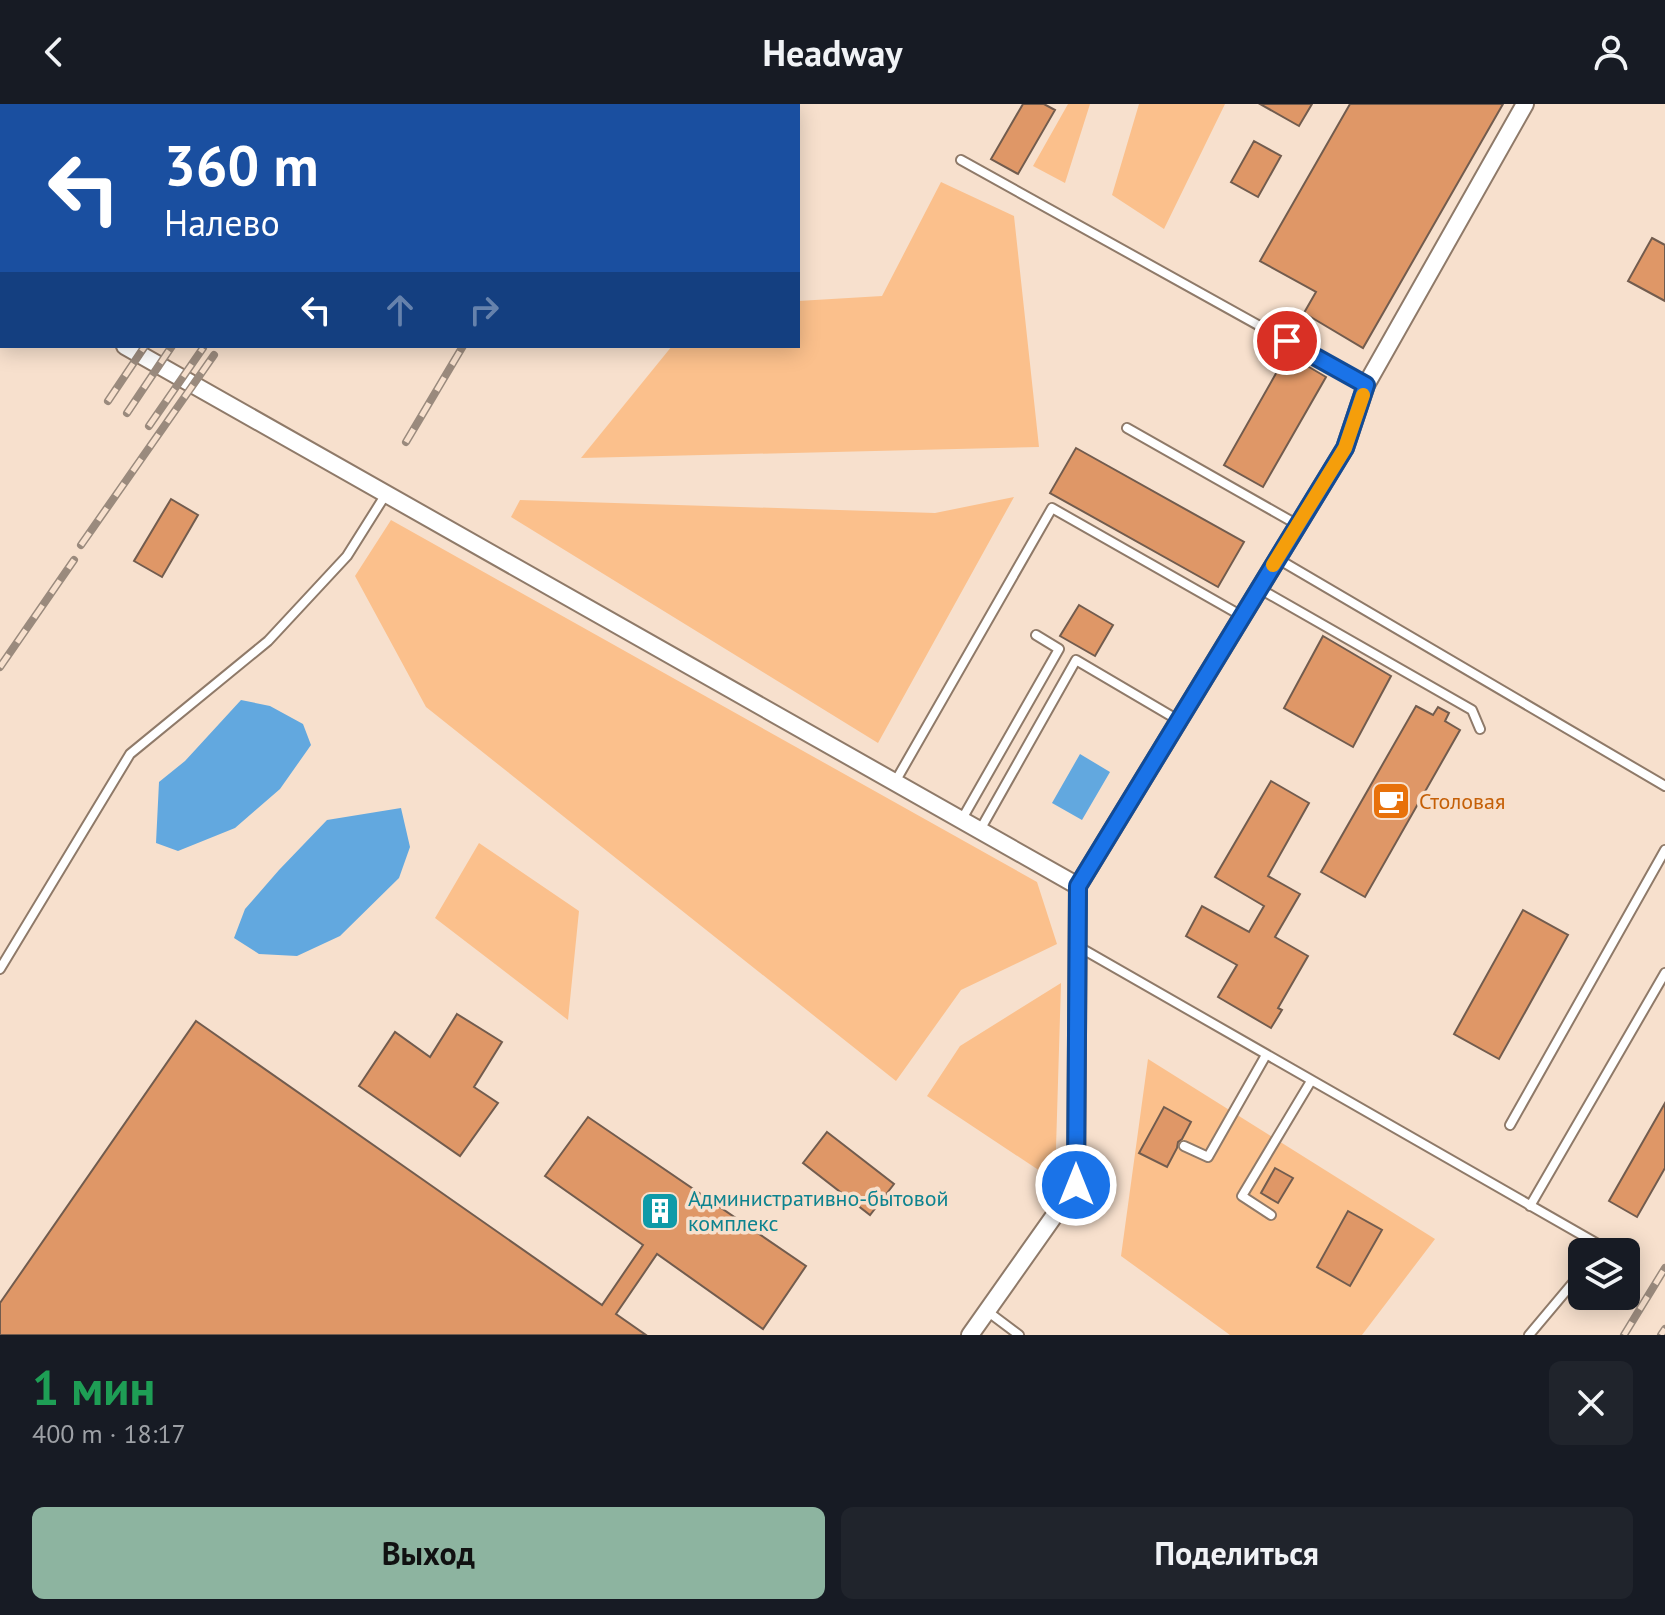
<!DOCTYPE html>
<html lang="ru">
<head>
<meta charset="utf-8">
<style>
	body { margin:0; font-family:"PT Sans",sans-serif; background:#20242c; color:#f1f3f6; height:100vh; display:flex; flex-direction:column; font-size:30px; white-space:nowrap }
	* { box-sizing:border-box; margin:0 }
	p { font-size:26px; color:#9ea1a6 }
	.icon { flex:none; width:44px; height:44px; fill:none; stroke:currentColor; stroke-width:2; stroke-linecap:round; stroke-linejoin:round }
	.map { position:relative; height:1231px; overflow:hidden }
	.side { display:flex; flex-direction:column; background:#171b24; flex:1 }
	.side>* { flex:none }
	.guide { position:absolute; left:0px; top:0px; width:800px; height:244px; box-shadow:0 4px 20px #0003; background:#1a4fa0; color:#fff; overflow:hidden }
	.controls { position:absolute; left:1568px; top:1134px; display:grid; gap:16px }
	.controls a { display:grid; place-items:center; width:72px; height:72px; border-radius:12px; background:#171b24; box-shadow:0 4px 20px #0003; font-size:40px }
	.pin { position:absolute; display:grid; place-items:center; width:68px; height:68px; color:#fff; margin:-34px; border:4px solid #fff; border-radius:50%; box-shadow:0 2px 8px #0007 }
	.me { position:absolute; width:88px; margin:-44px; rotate:0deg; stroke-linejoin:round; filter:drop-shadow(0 0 6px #0008) }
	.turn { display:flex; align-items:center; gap:28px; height:168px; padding:0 32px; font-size:36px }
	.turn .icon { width:104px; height:104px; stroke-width:2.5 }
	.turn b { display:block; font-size:56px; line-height:68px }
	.lanes { display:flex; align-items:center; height:76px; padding:0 32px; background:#0003; justify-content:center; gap:40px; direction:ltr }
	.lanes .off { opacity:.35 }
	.round { display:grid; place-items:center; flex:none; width:84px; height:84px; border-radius:12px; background:#20242c }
	.overview { display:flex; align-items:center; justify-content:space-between; height:136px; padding:0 32px }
	h1 { font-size:48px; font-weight:600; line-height:60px; color:#1e9e55 }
	.action { display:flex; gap:16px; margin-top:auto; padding:16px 32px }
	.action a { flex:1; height:92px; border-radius:12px; background:#8db4a0; color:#111; font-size:32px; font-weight:600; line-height:92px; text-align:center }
	.action a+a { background:#20242c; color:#f1f3f6 }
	header { display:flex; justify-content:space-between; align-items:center; height:104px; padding:0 32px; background:#171b24; font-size:36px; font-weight:600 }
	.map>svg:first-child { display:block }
	.green { fill:#fbc08c }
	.water { fill:#62a8df }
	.building { fill:#df9767; stroke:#725c4e; stroke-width:2 }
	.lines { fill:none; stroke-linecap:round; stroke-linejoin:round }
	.lane-casing { stroke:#8f7a69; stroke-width:12 }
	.street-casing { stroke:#8f7a69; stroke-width:20 }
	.secondary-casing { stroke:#8f7a69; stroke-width:28 }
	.lane { stroke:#fff; stroke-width:8 }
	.street { stroke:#fff; stroke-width:16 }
	.secondary { stroke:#fff; stroke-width:24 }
	.rail-casing { stroke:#9a8a7d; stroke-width:8 }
	.rail { stroke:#f7e0cd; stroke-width:5; stroke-dasharray:15; stroke-linecap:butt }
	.route-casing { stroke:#114b97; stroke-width:20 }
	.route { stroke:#1a73e8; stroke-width:14 }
	.slow { stroke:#f59e0b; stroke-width:14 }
	.labels { text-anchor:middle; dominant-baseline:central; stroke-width:7; stroke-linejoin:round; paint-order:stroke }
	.food-label { font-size:22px; fill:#c56008; stroke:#f7e0cd; text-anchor:start }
	.culture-label { font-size:22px; fill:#0d838f; stroke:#f7e0cd; text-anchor:start }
</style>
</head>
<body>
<header><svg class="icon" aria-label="back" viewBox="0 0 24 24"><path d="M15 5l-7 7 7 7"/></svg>Headway<svg class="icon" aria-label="person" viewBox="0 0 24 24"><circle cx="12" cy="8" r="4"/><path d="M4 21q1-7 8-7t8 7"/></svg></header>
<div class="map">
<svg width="1665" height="1231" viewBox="0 0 1665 1231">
	<rect width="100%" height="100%" fill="#f7e0cd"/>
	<path class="green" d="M1068,0H1090L1065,79L1033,62Z
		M1139,0H1225L1164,125L1112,91Z
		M941,78L1014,112L1039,343L581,354L672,242H798V197L882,192Z
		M1014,393L878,639L511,413L520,396L935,409Z
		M391,416L1037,778L1057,840L961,886L896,977L426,603L355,472Z
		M479,739L579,807L568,916L435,814Z
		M1061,879L1055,1077L927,992L960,942Z
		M1148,955L1435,1135L1362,1231H1230L1121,1152Z"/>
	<path class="water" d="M241,596L270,602L303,620L311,641L280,685L235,724L178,747L156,739L159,678L185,657Z
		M1080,650L1110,668L1082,716L1052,699Z
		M401,704L410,743L399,774L340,832L297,852L259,850L234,834L245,805L279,766L327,716Z"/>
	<path class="building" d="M1023,0H1044L1055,6L1018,70L991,55Z
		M1260,0H1312L1299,22Z
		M1350,0H1503L1363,244L1304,209L1316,188L1260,157Z
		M1254,37L1281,52L1258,93L1231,78Z
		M1652,134L1665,141V197L1628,177Z
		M1287,250L1326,273L1263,383L1224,361Z
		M1076,344L1244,438L1218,483L1050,389Z
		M171,395L198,411L162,473L134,457Z
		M1079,501L1113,521L1095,552L1060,532Z
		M1323,532L1391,572L1353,643L1284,604Z
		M1416,602L1433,611L1438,603L1449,609L1445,617L1460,626L1365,793L1321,768Z
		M1271,677L1309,699L1268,772L1300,790L1275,833L1308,852L1278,904L1282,906L1271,924L1218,893L1237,861L1186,832L1202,802L1249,828L1264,802L1215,773Z
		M1523,806L1568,831L1499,955L1454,930Z
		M457,910L502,938L474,983L498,999L460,1052L359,982L395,928L430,953Z
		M196,917L602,1201L643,1141L545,1072L588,1013L806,1162L763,1225L657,1150L616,1210L646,1231H0V1199Z
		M1665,999V1064L1637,1113L1609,1097Z
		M1164,1003L1191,1018L1182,1035L1178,1038L1177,1044L1167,1063L1139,1049Z
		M827,1028L894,1080L870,1111L803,1059Z
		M1275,1064L1293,1074L1278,1099L1261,1089Z
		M1348,1107L1382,1126L1350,1182L1317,1163Z"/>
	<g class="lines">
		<defs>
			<path id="lane" d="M961,56L1366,281
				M1127,324L1298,421
				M1278,455L1665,682
				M1260,485L1472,606L1480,625
				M895,678L1052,404L1242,512
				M962,715L1059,545L1036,531
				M980,726L1076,556L1178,616
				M1079,843L1603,1143L1599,1148
				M0,865L130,650L268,537L347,452L386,390
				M1510,1021L1665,746
				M1184,1042L1208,1053L1266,951
				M1530,1102L1665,869
				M1271,1111L1242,1092L1311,977
				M987,1207L1019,1231
				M1529,1231L1582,1168"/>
			<path id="street" d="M0,171L2,172
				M125,242L1078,782
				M970,1231L1076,1081L1078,782L1345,344L1366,281L1525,0"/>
			<path id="secondary" d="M69,2L71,0
				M0,124L2,120"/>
		</defs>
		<use href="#lane" class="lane-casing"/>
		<use href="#street" class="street-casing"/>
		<use href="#secondary" class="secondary-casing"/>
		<use href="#lane" class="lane"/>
		<use href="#street" class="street"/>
		<use href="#secondary" class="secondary"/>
		<defs>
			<path id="rail" d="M288,2V0
				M614,2L615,0
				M661,2L663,0
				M108,297L145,242
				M127,309L172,242
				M149,322L203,244
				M406,338L463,242
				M81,441L214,251
				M0,563L74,456
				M1624,1231L1665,1164
				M1661,1231L1665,1225"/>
		</defs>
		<use href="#rail" class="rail-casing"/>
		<use href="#rail" class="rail"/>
	</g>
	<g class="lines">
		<defs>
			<path id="route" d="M1076,1081L1078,782L1345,344L1366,281L1287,237"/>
		</defs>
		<use href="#route" class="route-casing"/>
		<use href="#route" class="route"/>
		<path class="slow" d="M1273,461L1345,344L1363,291"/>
	</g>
	<defs>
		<symbol id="cafe-square" viewBox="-11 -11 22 22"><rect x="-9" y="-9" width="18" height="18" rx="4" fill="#e8710a" stroke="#f7e0cd"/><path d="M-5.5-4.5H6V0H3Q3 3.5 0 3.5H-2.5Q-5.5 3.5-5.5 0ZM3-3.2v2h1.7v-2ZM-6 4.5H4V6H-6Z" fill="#fff"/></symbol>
		<symbol id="building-square" viewBox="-11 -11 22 22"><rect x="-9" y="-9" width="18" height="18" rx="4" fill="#0f9aa8" stroke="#f7e0cd"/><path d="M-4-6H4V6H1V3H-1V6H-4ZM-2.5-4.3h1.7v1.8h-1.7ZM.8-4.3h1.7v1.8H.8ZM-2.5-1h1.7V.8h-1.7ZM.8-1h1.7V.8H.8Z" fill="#fff"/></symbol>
	</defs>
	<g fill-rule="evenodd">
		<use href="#cafe-square" x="1369" y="675" width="44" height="44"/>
		<use href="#building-square" x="638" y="1085" width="44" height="44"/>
	</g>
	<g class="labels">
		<g class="food-label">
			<text x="1419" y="697">Столовая</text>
		</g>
		<g class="culture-label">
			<text x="688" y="1094">Административно-бытовой<tspan x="688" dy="25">комплекс</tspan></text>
		</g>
	</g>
</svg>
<div class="controls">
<a><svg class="icon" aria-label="layers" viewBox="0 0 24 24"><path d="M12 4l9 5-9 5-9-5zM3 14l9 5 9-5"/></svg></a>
</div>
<div class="pin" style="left:1287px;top:237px;background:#d93025"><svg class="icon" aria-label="arrive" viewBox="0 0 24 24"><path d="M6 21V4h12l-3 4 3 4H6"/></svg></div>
<svg class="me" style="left:1076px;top:1081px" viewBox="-20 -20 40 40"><circle r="17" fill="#1a73e8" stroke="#fff" stroke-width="3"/><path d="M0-11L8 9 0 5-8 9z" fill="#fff"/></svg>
<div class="guide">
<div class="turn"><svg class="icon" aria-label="left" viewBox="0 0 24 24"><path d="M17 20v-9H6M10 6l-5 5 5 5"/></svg><div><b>360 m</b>Налево</div></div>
<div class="lanes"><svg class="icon" aria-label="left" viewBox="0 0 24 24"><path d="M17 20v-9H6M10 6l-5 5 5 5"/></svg><svg class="icon off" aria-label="ahead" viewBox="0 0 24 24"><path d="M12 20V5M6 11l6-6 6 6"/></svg><svg class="icon off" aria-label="right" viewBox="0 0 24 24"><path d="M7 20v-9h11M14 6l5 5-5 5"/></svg></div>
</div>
</div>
<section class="side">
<div class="overview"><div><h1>1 мин</h1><p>400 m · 18:17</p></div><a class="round"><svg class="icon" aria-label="close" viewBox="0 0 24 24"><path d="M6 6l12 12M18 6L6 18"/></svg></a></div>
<div class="action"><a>Выход</a><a>Поделиться</a></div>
</section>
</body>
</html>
